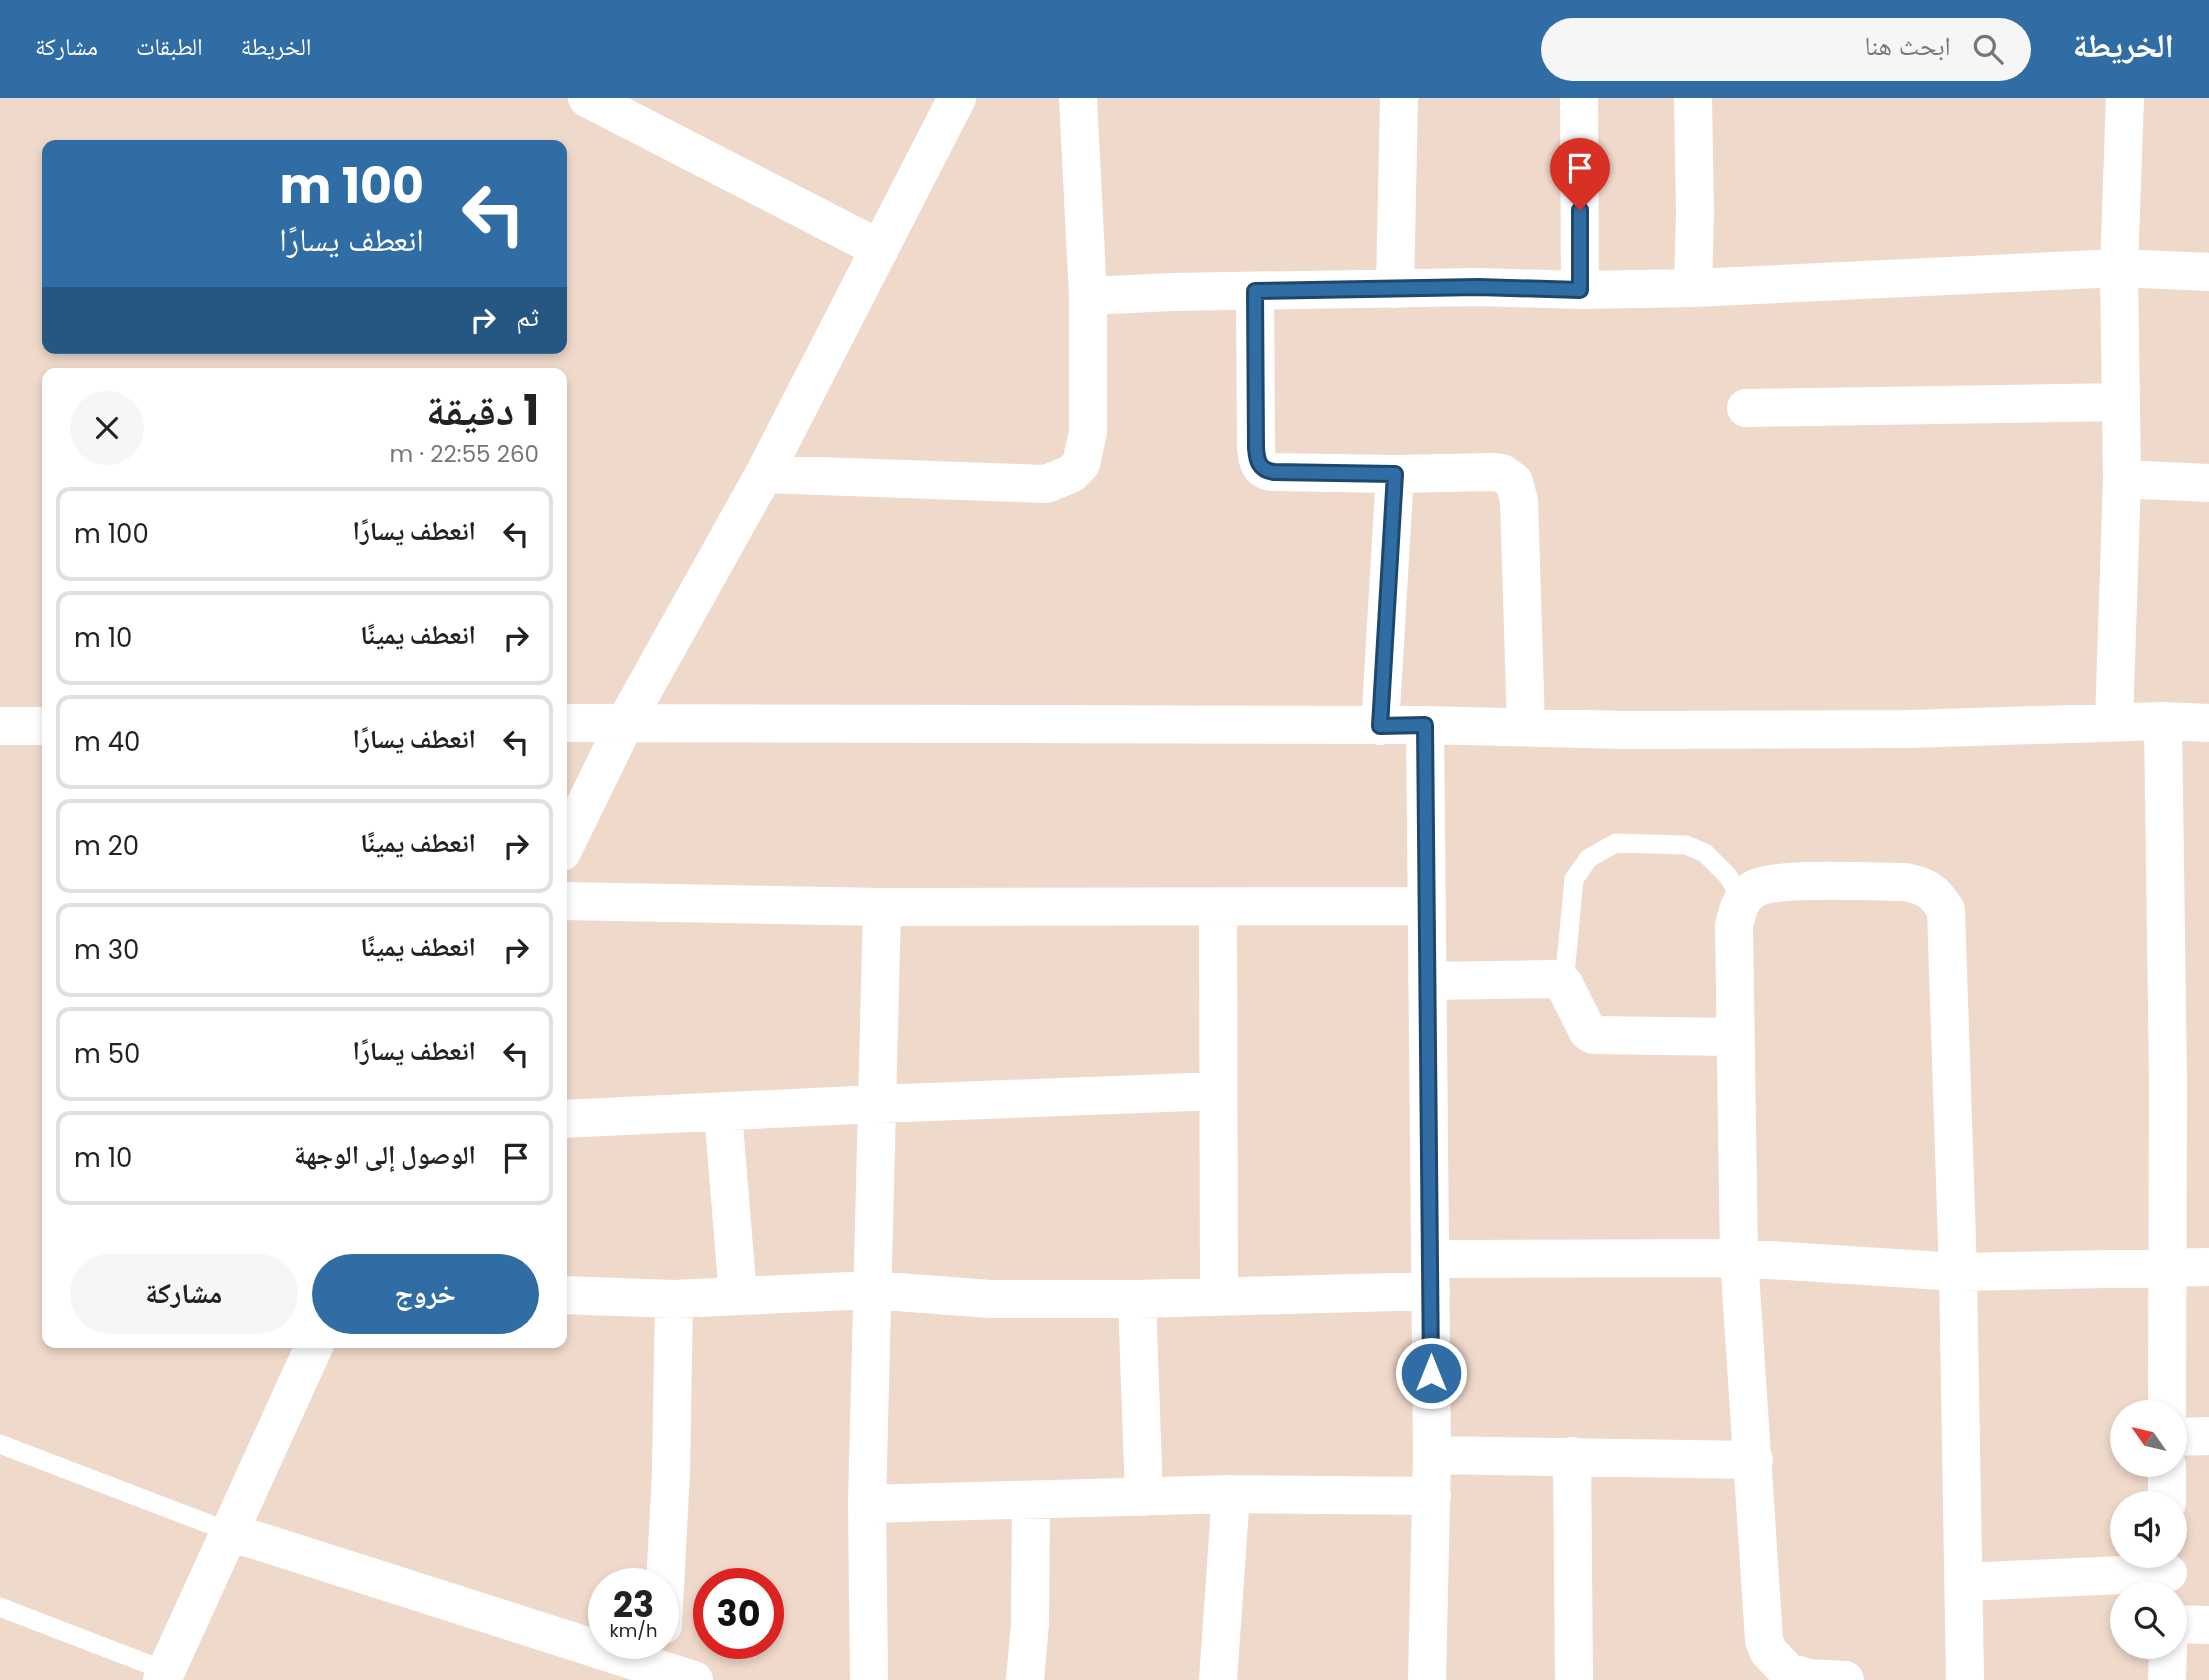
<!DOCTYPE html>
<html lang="ar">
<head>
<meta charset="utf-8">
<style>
	body { margin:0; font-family:Poppins,"Noto Naskh Arabic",sans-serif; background:#f6f6f6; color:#222; direction:rtl; height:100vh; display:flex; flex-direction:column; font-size:26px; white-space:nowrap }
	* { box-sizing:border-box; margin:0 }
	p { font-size:23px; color:#767676 }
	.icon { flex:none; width:38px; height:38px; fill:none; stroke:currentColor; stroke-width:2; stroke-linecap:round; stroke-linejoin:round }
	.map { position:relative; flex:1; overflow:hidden; direction:ltr }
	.panel { position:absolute; left:42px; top:270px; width:525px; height:980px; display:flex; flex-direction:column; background:#fff; border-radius:14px; box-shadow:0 4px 10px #0003; direction:rtl }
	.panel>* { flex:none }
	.hud { position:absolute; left:42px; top:42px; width:525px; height:214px; border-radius:14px; box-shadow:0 4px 10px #0003; direction:rtl; background:#306da4; color:#fff; overflow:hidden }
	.needle { width:46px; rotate:304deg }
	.buttons { position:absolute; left:2110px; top:1302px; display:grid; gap:14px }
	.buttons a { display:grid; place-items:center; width:77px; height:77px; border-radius:50%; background:#fff; box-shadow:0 4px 10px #0003; font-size:35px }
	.speed { position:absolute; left:588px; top:1470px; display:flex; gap:14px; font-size:35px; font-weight:700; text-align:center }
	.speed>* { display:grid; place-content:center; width:91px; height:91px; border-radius:50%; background:#fff; box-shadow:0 4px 10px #0003; line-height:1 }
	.speed small { font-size:18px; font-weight:400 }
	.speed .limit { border:10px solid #d22; background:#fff; color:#111 }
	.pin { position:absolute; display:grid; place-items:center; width:60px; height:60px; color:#fff; margin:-72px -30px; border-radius:50% 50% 50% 0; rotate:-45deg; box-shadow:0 0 7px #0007 }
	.pin .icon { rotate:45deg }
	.me { position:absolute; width:77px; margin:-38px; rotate:0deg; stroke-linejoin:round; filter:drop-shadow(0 0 5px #0008) }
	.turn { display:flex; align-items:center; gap:24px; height:147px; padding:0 28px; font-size:32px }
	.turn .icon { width:91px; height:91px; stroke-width:2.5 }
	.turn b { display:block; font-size:49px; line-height:60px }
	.then { display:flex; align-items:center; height:66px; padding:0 28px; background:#0003; gap:14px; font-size:26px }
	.round { display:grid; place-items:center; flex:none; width:74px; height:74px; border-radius:37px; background:#f6f6f6 }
	.headline { display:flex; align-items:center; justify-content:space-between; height:119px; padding:0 28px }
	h1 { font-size:42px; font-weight:700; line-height:52px }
	.primary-button { display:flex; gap:14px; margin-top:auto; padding:14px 28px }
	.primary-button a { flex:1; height:80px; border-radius:42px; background:#306da4; color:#fff; font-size:28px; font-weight:700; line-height:80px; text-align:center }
	.primary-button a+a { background:#f6f6f6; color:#222 }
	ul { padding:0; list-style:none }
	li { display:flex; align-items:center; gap:21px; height:94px; margin:0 14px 10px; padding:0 14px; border:4px solid #e0e0e0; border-radius:14px }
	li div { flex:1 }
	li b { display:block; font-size:26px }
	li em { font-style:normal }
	header { display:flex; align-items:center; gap:42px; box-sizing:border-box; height:98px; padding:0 35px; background:#306da4; color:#fff }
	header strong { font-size:33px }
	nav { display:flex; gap:38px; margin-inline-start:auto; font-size:24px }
	.search { width:490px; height:63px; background:#f6f6f6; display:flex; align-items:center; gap:18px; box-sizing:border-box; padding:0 24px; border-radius:38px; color:#767676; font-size:26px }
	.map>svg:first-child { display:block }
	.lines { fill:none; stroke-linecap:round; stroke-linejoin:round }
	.service { stroke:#fff; stroke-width:19 }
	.minor { stroke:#fff; stroke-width:38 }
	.route-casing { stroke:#1f476b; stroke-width:18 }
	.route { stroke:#306da4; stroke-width:12 }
</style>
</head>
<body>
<header>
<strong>الخريطة</strong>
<div class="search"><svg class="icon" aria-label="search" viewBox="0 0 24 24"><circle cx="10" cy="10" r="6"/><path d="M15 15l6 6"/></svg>ابحث هنا</div>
<nav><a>الخريطة</a><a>الطبقات</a><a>مشاركة</a></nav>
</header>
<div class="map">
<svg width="2209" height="1582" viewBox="0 0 2209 1582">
	<rect width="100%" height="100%" fill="#efd9cb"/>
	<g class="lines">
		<path class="service" d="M1564,886L1574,781L1589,760L1616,745L1686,747L1705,755L1727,777L1743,801
			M0,1346L230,1434
			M0,1509L166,1573"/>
		<path class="minor" d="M587,0L880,151
			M1579,0L1580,192
			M1693,0L1695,116L1693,190
			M1395,191L1399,0
			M1255,193L1256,350C1257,363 1259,373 1274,374L1395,376L1492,374L1502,375L1514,384L1519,403L1526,629
			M1088,198L1172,194L1478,189L1580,192L1693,190L2119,170L2209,174
			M1746,310L2121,304
			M764,376L1046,386L1071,376L1081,366L1088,334V198L1078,0
			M2122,381L2209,385
			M2163,623L2168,984L2167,1314
			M2114,624L2122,381L2119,170L2125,0
			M562,625L1425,627L1625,632L1910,631L2163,623L2209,625
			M1425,627L1432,1357L1427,1582
			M0,628H47
			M1380,628L1395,376
			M562,754L625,625L764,376L957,0
			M562,803L882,809L1426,808
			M1218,809L1219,1197
			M1427,883L1554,881L1564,886L1588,934L1593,937L1735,939
			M723,1014L738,1198
			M562,1021L877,1006L1218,993
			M1430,1161L1739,1160L1958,1174L2209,1169
			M562,1197L674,1201L871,1192L990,1201H1137L1431,1193
			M1137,1201L1144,1399
			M2175,1339L2209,1338
			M1432,1357L1754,1362
			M1572,1358L1574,1582
			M2167,1367V1405
			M867,1406L1231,1396L1432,1398
			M230,1434L694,1582
			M1963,1484L2168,1475
			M2175,1526L2209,1527
			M663,1527L671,1374L674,1201
			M162,1582L316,1244
			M869,1582L867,1406L882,809
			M1025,1582L1030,1526L1031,1402
			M1218,1582L1231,1396
			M1845,1582L1808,1580L1788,1574L1768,1553L1764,1542L1739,1160L1734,828C1737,815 1740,799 1754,791C1776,778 1876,784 1906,784C1928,789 1934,793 1946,812L1958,1174L1965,1582
			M2167,1582L2168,1549"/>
	</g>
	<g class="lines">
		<defs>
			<path id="route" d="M1431,1275L1425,627L1380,628L1395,376L1274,374C1259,372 1257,363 1256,350L1255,193L1478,189L1580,192V112"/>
		</defs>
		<use href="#route" class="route-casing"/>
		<use href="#route" class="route"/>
	</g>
</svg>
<div class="buttons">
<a><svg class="needle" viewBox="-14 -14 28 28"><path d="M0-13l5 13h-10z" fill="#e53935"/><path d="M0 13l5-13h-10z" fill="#767676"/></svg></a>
<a><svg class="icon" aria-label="sound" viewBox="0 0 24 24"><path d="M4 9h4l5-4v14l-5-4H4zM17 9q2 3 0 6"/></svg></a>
<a><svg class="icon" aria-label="search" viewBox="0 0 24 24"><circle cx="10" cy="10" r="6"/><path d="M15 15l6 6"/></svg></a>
</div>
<div class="speed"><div>23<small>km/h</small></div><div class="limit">30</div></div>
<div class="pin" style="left:1580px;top:112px;background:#d93025"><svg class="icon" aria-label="arrive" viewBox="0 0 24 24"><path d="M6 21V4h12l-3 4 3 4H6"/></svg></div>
<svg class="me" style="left:1431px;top:1275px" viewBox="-20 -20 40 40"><circle r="17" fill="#306da4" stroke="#fff" stroke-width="3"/><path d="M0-11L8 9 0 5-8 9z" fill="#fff"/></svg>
<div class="hud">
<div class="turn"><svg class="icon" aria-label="left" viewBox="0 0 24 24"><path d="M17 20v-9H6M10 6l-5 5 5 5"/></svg><div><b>100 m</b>انعطف يسارًا</div></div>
<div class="then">ثم<svg class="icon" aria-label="right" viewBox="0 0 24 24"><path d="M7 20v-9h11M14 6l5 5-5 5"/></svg></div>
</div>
<section class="panel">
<div class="headline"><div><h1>1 دقيقة</h1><p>260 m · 22:55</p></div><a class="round"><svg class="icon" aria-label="close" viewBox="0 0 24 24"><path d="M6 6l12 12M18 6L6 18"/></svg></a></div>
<ul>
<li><svg class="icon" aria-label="left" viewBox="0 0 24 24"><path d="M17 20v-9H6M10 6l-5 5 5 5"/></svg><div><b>انعطف يسارًا</b></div><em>100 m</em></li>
<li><svg class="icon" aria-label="right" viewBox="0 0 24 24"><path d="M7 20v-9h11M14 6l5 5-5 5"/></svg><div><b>انعطف يمينًا</b></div><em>10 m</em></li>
<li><svg class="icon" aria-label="left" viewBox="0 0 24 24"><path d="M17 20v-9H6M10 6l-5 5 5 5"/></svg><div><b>انعطف يسارًا</b></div><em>40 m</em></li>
<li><svg class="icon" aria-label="right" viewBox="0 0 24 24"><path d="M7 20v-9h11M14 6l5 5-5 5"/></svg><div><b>انعطف يمينًا</b></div><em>20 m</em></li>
<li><svg class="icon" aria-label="right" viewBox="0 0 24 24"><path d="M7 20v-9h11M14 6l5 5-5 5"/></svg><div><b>انعطف يمينًا</b></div><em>30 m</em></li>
<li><svg class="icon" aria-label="left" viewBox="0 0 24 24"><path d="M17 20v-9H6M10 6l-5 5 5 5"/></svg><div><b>انعطف يسارًا</b></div><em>50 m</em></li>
<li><svg class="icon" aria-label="arrive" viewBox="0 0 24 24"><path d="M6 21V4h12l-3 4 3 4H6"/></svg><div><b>الوصول إلى الوجهة</b></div><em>10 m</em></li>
</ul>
<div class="primary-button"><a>خروج</a><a>مشاركة</a></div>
</section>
</div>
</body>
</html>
